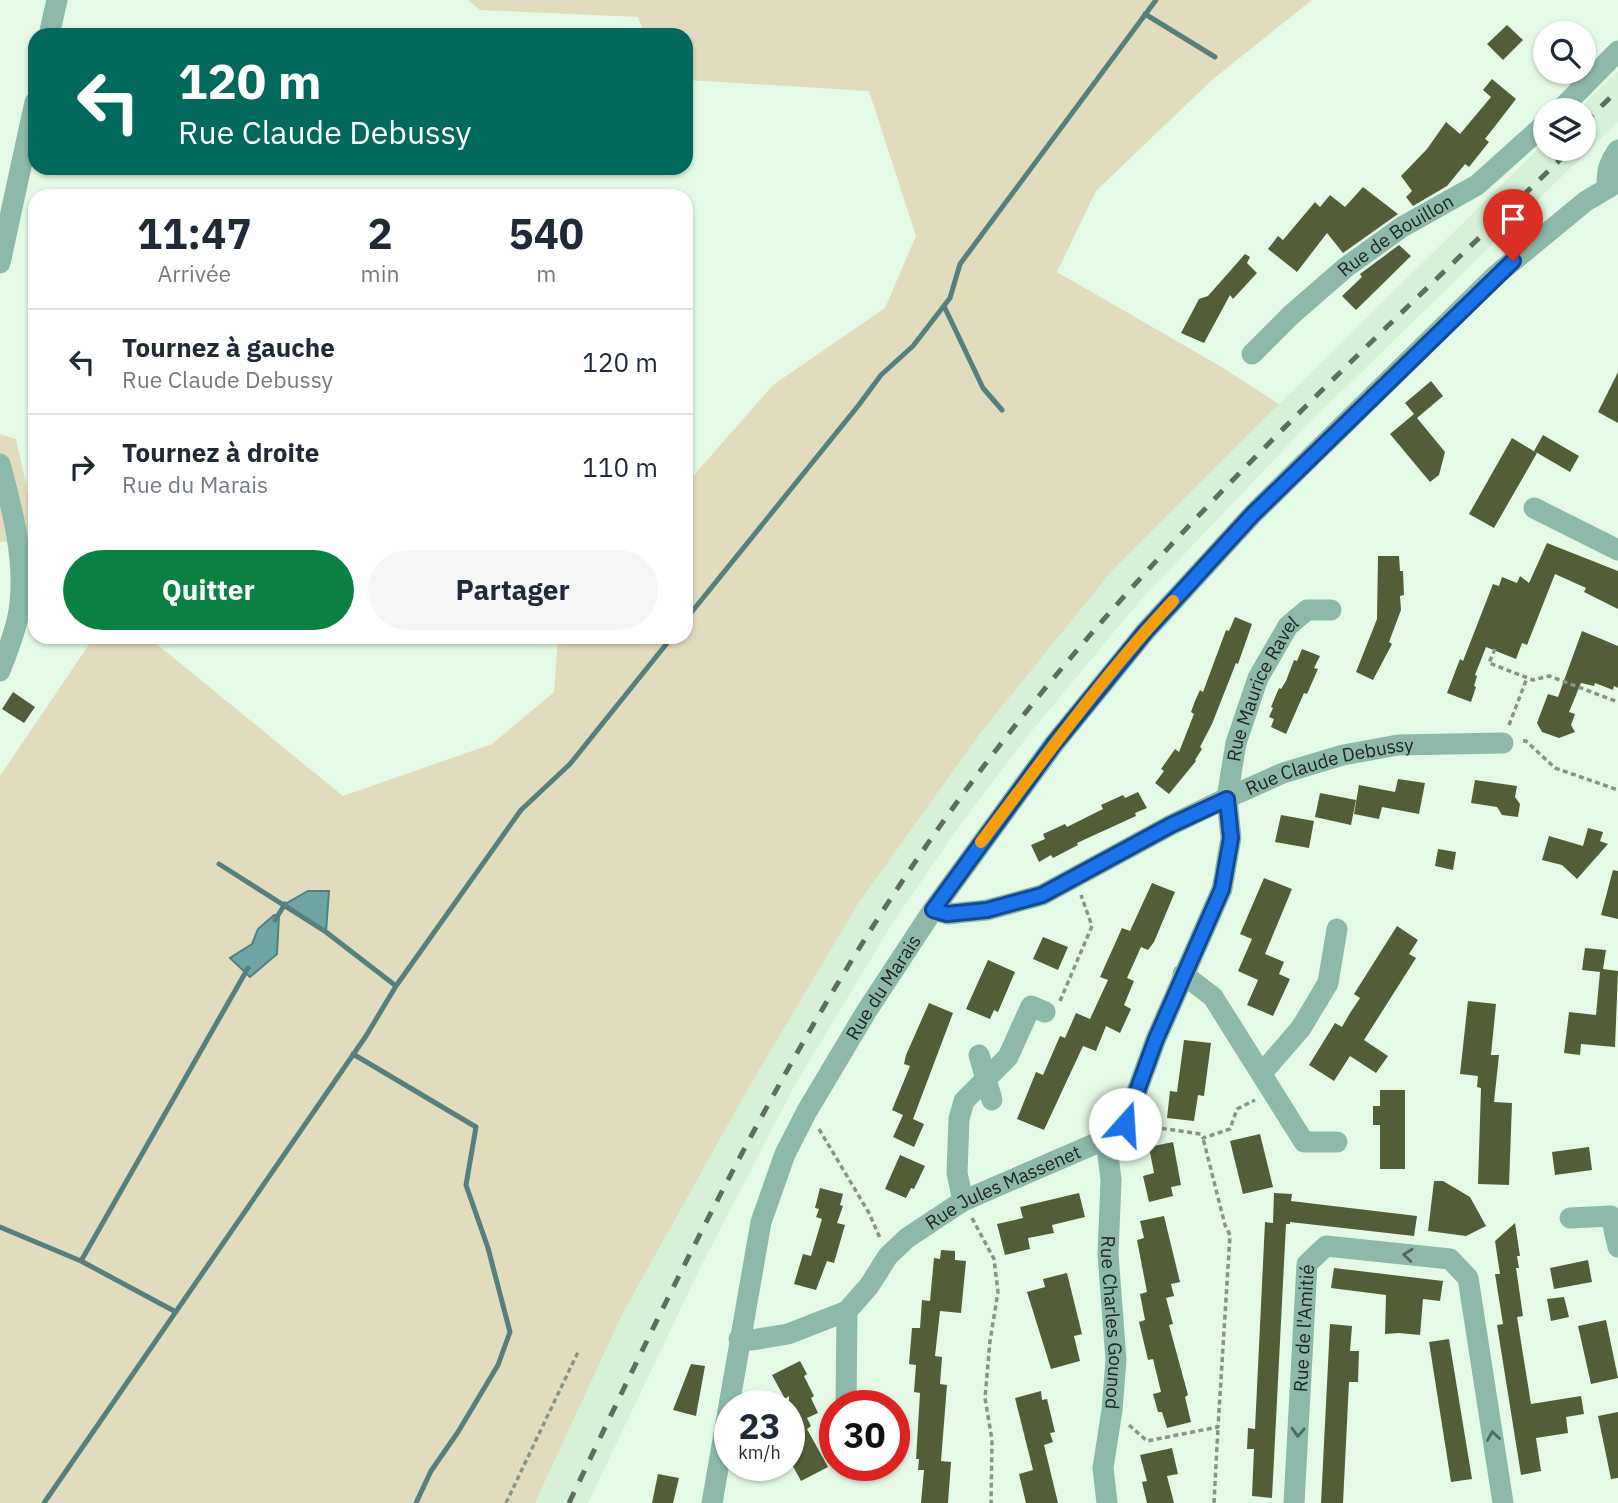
<!DOCTYPE html>
<html lang="fr">
<head>
<meta charset="utf-8">
<style>
	body { margin:0; font-family:"IBM Plex Sans",sans-serif; background:#f6f6f7; color:#1f2937; height:100vh; display:flex; flex-direction:column; font-size:26px; white-space:nowrap }
	* { box-sizing:border-box; margin:0 }
	p { font-size:23px; color:#747a83 }
	.icon { flex:none; width:38px; height:38px; fill:none; stroke:currentColor; stroke-width:2; stroke-linecap:round; stroke-linejoin:round }
	.map { position:relative; flex:1; overflow:hidden }
	.panel { position:absolute; left:28px; top:189px; width:665px; height:455px; display:flex; flex-direction:column; background:#fff; border-radius:21px; box-shadow:0 2px 5px #0004 }
	.panel>* { flex:none }
	.guide { position:absolute; left:28px; top:28px; width:665px; height:147px; border-radius:21px; box-shadow:0 2px 5px #0004; background:#00695c; color:#fff; overflow:hidden }
	.fabs { position:absolute; left:1533px; top:21px; display:grid; gap:14px }
	.fabs a { display:grid; place-items:center; width:63px; height:63px; border-radius:50%; background:#fff; box-shadow:0 2px 5px #0004; font-size:35px }
	.speed { position:absolute; left:714px; top:1390px; display:flex; gap:14px; font-size:35px; font-weight:700; text-align:center }
	.speed>* { display:grid; place-content:center; width:91px; height:91px; border-radius:50%; background:#fff; box-shadow:0 2px 5px #0004; line-height:1 }
	.speed small { font-size:18px; font-weight:400 }
	.speed .limit { border:10px solid #d22; background:#fff; color:#111 }
	.pin { position:absolute; display:grid; place-items:center; width:60px; height:60px; color:#fff; margin:-72px -30px; border-radius:50% 50% 50% 0; rotate:-45deg; box-shadow:0 0 7px #0007 }
	.pin .icon { rotate:45deg }
	.me { position:absolute; width:77px; margin:-38px; rotate:19deg; stroke-linejoin:round; filter:drop-shadow(0 0 5px #0008) }
	.turn { display:flex; align-items:center; gap:24px; height:147px; padding:0 35px; font-size:32px }
	.turn .icon { width:91px; height:91px; stroke-width:2.5 }
	.turn b { display:block; font-size:49px; line-height:60px }
	.eta { display:flex; justify-content:space-evenly; align-items:center; height:119px; text-align:center }
	.eta b { font-size:42px; font-weight:700; line-height:49px }
	.cta { display:flex; gap:14px; margin-top:auto; padding:14px 35px }
	.cta a { flex:1; height:80px; border-radius:42px; background:#0b8043; color:#fff; font-size:28px; font-weight:700; line-height:80px; text-align:center }
	.cta a+a { background:#f6f6f7; color:#1f2937 }
	ul { padding:0; list-style:none }
	li { display:flex; align-items:center; gap:21px; height:105px; padding:0 35px; border-top:2px solid #e0e1e3 }
	li div { flex:1 }
	li b { display:block; font-size:26px }
	li em { font-style:normal }
	.map>svg:first-child { display:block }
	.built { fill:#d6f1d7 }
	.green { fill:#e2dcbf }
	.water { fill:#6ea4a4; stroke:#577f7d; stroke-width:2 }
	.lines { fill:none; stroke-linecap:round; stroke-linejoin:round }
	.stream { stroke:#577f7d; stroke-width:5 }
	.building { fill:#535e39 }
	.path { stroke:#879588; stroke-width:3.5; stroke-dasharray:5 3.5; stroke-linecap:butt }
	.minor { stroke:#8cb9a9; stroke-width:21 }
	.rail { stroke:#606c61; stroke-width:5; stroke-dasharray:12 12; stroke-linecap:butt }
	.oneway { stroke:#51695e }
	.route-casing { stroke:#114b97; stroke-width:18 }
	.route { stroke:#1a73e8; stroke-width:12 }
	.slow { stroke:#f59e0b; stroke-width:12 }
	.labels { text-anchor:middle; dominant-baseline:central; stroke-width:7; stroke-linejoin:round; paint-order:stroke }
	.street-label { font-size:19px; fill:#202821; stroke:#fff }
</style>
</head>
<body>
<div class="map">
<svg width="1618" height="1503" viewBox="0 0 1618 1503">
	<rect width="100%" height="100%" fill="#e5fae6"/>
	<path class="built" d="M1618,71V122L1309,423L1139,602L1031,732L962,822L892,924L795,1085L701,1266L588,1503H535L623,1313L748,1089L858,904L982,731L1112,571L1279,404L1545,142V149H1584V110H1578Z"/>
	<path class="green" d="M468,0H1312L1212,80L1096,191L1057,272L1220,366L1279,404L1112,571L982,731L858,904L748,1089L623,1313L535,1503H0V776L92,640L90,637H148L343,796L492,744L554,692L558,637H686V484L773,385L885,308L916,236L869,91L686,80V35H645L638,17L480,10Z
		M0,434L16,439L30,502L35,503V607L29,605L30,539L0,542Z"/>
	<path class="water" d="M308,891H329L326,932L285,904Z
		M274,915L279,916L277,954L250,977L230,958L252,944L258,929Z"/>
	<g class="lines">
		<path class="stream" d="M1145,14L1215,57
			M944,306L983,388L1002,410
			M686,619L858,406L881,375L913,346L950,298L960,264L1156,0
			M219,864L326,932L396,986
			M275,920L285,904
			M353,1054L476,1127L466,1185L488,1248L510,1332L498,1365L458,1432L431,1471L416,1503
			M0,1227L81,1261L176,1312
			M81,1261L248,968
			M44,1503L366,1036L396,986L521,810L570,764L672,637"/>
	</g>
	<path class="building" d="M1507,25L1523,40L1503,60L1487,44Z
		M1492,79L1516,99L1485,139L1489,142L1469,167L1465,164L1447,186L1413,206L1406,197L1412,191L1401,176L1427,149L1446,122L1460,134L1491,97L1483,90Z
		M1363,187L1398,214L1343,253L1327,233L1297,272L1268,249L1278,236L1283,240L1315,202L1320,207L1330,195L1345,207Z
		M1399,245L1411,256L1356,310L1342,296L1362,277L1360,274Z
		M1245,254L1250,257L1247,263L1257,273L1233,299L1230,295L1204,343L1181,333L1199,299L1208,296Z
		M1618,372V423L1598,412Z
		M1431,381L1443,396L1417,418L1445,452L1439,475L1430,482L1390,434L1414,414L1405,403Z
		M1543,435L1579,456L1570,472L1534,451Z
		M1512,438L1537,453L1494,528L1469,514Z
		M1547,543L1618,571V609L1584,592L1586,588L1555,574L1527,645L1522,643L1516,659L1486,647L1475,675L1477,676L1474,686L1476,687L1471,702L1447,693L1460,659L1463,661L1493,584L1499,586L1502,577L1517,583L1520,576L1529,583Z
		M1378,556H1399L1400,571H1403L1404,595L1400,596L1401,610L1389,642L1392,644L1373,680L1356,672L1377,619Z
		M1235,617L1252,624L1238,664L1236,663L1212,724L1200,747L1202,749L1195,760L1196,761L1169,794L1155,783L1164,771L1161,769L1175,749L1179,752L1194,714L1191,712L1195,701L1200,690L1203,692L1226,630L1229,631Z
		M1582,631L1618,646V688L1614,686L1613,690L1595,683L1594,686L1581,683L1569,712L1575,714L1571,725L1575,732L1559,738L1542,732L1537,723L1548,694L1558,697Z
		M1302,649L1320,656L1314,668L1318,669L1307,694L1304,693L1286,734L1271,727L1274,719L1269,717L1273,708L1271,707L1279,688L1281,689L1286,681L1294,660L1297,661Z
		M13,692L35,707L24,723L2,709Z
		M1398,779L1425,783L1419,814L1382,807L1379,819L1354,814L1359,785L1395,792Z
		M1475,780L1517,786L1515,797L1520,804L1518,817L1502,815L1497,807L1471,803Z
		M1138,792L1147,808L1135,813L1136,816L1077,843L1078,845L1053,858L1051,855L1039,862L1031,845L1045,839L1043,834L1065,824L1067,827L1103,809L1101,805L1123,795L1125,798Z
		M1320,793L1356,800L1351,825L1315,817Z
		M1281,815L1314,821L1309,848L1275,842Z
		M1588,828L1603,832L1600,841L1608,844L1577,879L1562,865L1542,860L1549,836L1583,846Z
		M1438,849L1456,852L1453,870L1435,866Z
		M1613,870L1618,871V919L1601,915Z
		M1264,878L1292,889L1265,954L1284,962L1279,974L1290,979L1273,1016L1247,1005L1258,980L1238,971L1252,939L1240,934Z
		M1152,883L1175,892L1154,942L1148,950L1141,947L1127,978L1134,981L1124,1005L1131,1009L1120,1033L1106,1026L1096,1051L1083,1046L1044,1130L1017,1119L1036,1072L1043,1075L1060,1036L1065,1038L1076,1013L1090,1019L1108,980L1100,977L1122,928L1130,931Z
		M1397,926L1418,940L1409,954L1416,958L1364,1040L1388,1056L1376,1073L1350,1056L1334,1081L1309,1065L1335,1023L1342,1027L1350,1013L1360,998L1354,994Z
		M1043,937L1068,947L1058,970L1033,959Z
		M1585,948L1606,950L1603,969L1618,971L1615,1047L1581,1044L1580,1055L1564,1053L1569,1012L1596,1015L1600,972L1582,970Z
		M988,960L1015,972L998,1012L994,1010L990,1019L966,1009Z
		M1468,1001L1496,1004L1491,1055H1499L1494,1102L1512,1103L1509,1185L1478,1184L1481,1088L1477,1087L1478,1076L1460,1074Z
		M929,1003L953,1013L913,1119L924,1124L914,1147L893,1137L903,1115L892,1110L910,1066L904,1064L906,1055Z
		M1184,1040L1211,1043L1204,1096L1198,1095L1194,1121L1167,1118L1170,1091L1177,1092Z
		M1380,1090H1405V1169H1380V1125H1373V1106H1380Z
		M1260,1134L1273,1187L1243,1194L1230,1141Z
		M1173,1142L1181,1185L1171,1187L1173,1196L1149,1202L1143,1176L1154,1173L1149,1147Z
		M1589,1147L1592,1170L1555,1175L1552,1152Z
		M900,1155L925,1166L914,1189L911,1188L906,1198L885,1189Z
		M1434,1181H1443L1470,1197L1486,1226L1466,1236L1428,1231Z
		M820,1188L843,1194L840,1205L843,1206L837,1223L845,1225L834,1263L827,1261L816,1290L794,1284L803,1254L811,1256L822,1219L816,1217L819,1209L815,1208Z
		M1079,1193L1085,1217L1052,1225L1054,1233L1028,1238L1030,1249L1005,1255L997,1224L1023,1218L1020,1207Z
		M1274,1193L1292,1194L1291,1201L1417,1216L1414,1236L1290,1222V1224H1286L1272,1498L1252,1496L1254,1449H1247L1248,1428L1255,1429L1265,1222L1273,1223Z
		M1164,1216L1180,1282L1171,1284L1174,1296L1166,1298L1173,1324L1169,1325L1188,1395L1185,1397L1191,1422L1167,1428L1162,1412H1158L1153,1394L1161,1392L1153,1359L1148,1360L1139,1322L1145,1320L1140,1294L1147,1292L1137,1240L1144,1238L1140,1221Z
		M1515,1223L1520,1256H1517L1519,1268H1516L1523,1316L1517,1317L1531,1404L1581,1396L1584,1414L1566,1417L1568,1433L1536,1438L1541,1471L1521,1475L1497,1325L1503,1324L1495,1274H1500L1495,1241Z
		M941,1250L955,1251V1260L966,1261L961,1313L940,1311L935,1356L942,1357L940,1384L947,1385L941,1461L951,1462L948,1503H921L924,1470H918L919,1459H916L920,1393L914,1392L916,1365L909,1364L912,1328H920L922,1300L930,1301L934,1258L940,1259Z
		M1588,1260L1592,1282L1554,1289L1550,1268Z
		M1334,1268L1443,1281L1440,1301L1423,1299L1420,1335L1399,1333L1385,1334L1386,1295L1331,1288Z
		M1067,1273L1082,1334L1074,1336L1080,1361L1051,1369L1027,1292L1045,1287L1043,1279Z
		M1564,1297L1569,1317L1551,1321L1547,1299Z
		M1606,1320L1618,1378L1591,1384L1578,1326Z
		M1330,1324L1352,1326L1350,1351H1359L1358,1382H1349L1343,1503H1321Z
		M1449,1339L1472,1479L1451,1482L1429,1342Z
		M800,1361L807,1374L804,1376L814,1396L811,1398L818,1413L807,1418L811,1426L807,1429L828,1467L801,1481L789,1459V1396L785,1399L772,1375Z
		M691,1364L705,1366L696,1416L673,1410Z
		M1041,1391L1042,1400L1047,1399L1055,1432L1050,1433L1053,1442L1044,1445L1058,1503H1026L1019,1474L1033,1470L1015,1398Z
		M1618,1412V1478L1611,1479L1598,1416Z
		M1172,1448L1178,1474L1167,1476L1174,1503H1147L1142,1482L1147,1481L1140,1455Z
		M658,1474L679,1478L673,1503H652Z"/>
	<g class="lines">
		<path class="path" d="M1495,649L1489,663L1533,680L1549,676L1618,702
			M1509,725L1527,678
			M1523,741H1526L1555,768L1618,790
			M1060,1001L1092,926L1081,895
			M1145,1126L1201,1134L1203,1138L1230,1129L1237,1109L1255,1100
			M819,1129L869,1213L880,1238
			M972,1218L994,1259L998,1292L990,1341L985,1398L992,1440L991,1503
			M1129,1425L1147,1441L1218,1427L1230,1235L1225,1225L1203,1138
			M506,1503L578,1352
			M1214,1503L1218,1427"/>
		<g class="minor">
			<path d="M49,35L57,0"/>
			<path d="M1560,110L1618,51"/>
			<path d="M1608,188C1605,174 1610,161 1618,150"/>
			<path d="M0,263L35,102"/>
			<path id="s1" d="M1252,354L1291,315L1345,268L1402,227L1477,185L1545,124"/>
			<path d="M0,464C12,508 25,557 20,603C18,626 8,649 0,671"/>
			<path d="M1534,508L1618,550"/>
			<path id="s2" d="M933,910L948,914L987,910L1042,895L1171,825L1227,798L1283,773L1343,755L1398,745L1503,743"/>
			<path d="M1183,974L1213,997L1304,1142H1337"/>
			<path d="M979,1055L992,1100"/>
			<path d="M1262,1073L1301,1028L1328,983L1337,929"/>
			<path id="s3" d="M1106,1139L1111,1180L1108,1254L1116,1360L1112,1410L1103,1468L1107,1503"/>
			<path d="M963,1201L957,1173L959,1119L964,1101L1008,1057L1031,1006L1045,1012"/>
			<path d="M1570,1218L1611,1216L1618,1247"/>
			<path id="s4" d="M739,1339L752,1340L788,1334L847,1311L869,1286L888,1256L907,1238L963,1201L1106,1139L1125,1124L1156,1039L1222,889L1231,838L1227,798L1236,743L1258,678L1288,626L1307,610H1331"/>
			<path d="M846,1405L847,1311"/>
			<path id="s5" d="M712,1503L761,1222L785,1154L807,1111L866,1012L933,910L1054,744L1145,632L1253,514L1496,275L1586,201L1618,182"/>
			<path id="s6" d="M1294,1503L1307,1264L1326,1246L1450,1259L1468,1278L1503,1503"/>
		</g>
		<path class="rail" d="M1584,123L1618,90
			M569,1503C693,1243 817,983 993,754C1163,532 1372,343 1571,149"/>
	</g>
	<defs><path id="oneway-chevron" d="M-2-3.5L2.5 0L-2 3.5" fill="none" stroke-width="1.6" stroke-linecap="round" stroke-linejoin="round" transform="scale(1.75)"/></defs>
	<g class="oneway">
		<use href="#oneway-chevron" transform="translate(1408 1255) rotate(-174)"/>
		<use href="#oneway-chevron" transform="translate(1298 1432) rotate(93)"/>
		<use href="#oneway-chevron" transform="translate(1493 1436) rotate(-99)"/>
	</g>
	<g class="lines">
		<defs>
			<path id="route" d="M1125,1124L1156,1039L1222,889L1231,838L1227,799L1171,825L1042,895L987,910L947,914L933,910L1054,744L1145,632L1253,514L1513,261"/>
		</defs>
		<use href="#route" class="route-casing"/>
		<use href="#route" class="route"/>
		<path class="slow" d="M981,842C1043,760 1103,676 1173,601"/>
	</g>
	<g class="labels">
		<g class="street-label">
			<text stroke="none"><textPath href="#s1" startOffset="187">Rue de Bouillon</textPath></text>
			<text stroke="none"><textPath href="#s4" startOffset="917">Rue Maurice Ravel</textPath></text>
			<text stroke="none"><textPath href="#s2" startOffset="429">Rue Claude Debussy</textPath></text>
			<text stroke="none"><textPath href="#s5" startOffset="551">Rue du Marais</textPath></text>
			<text stroke="none"><textPath href="#s4" startOffset="317">Rue Jules Massenet</textPath></text>
			<text stroke="none"><textPath href="#s3" startOffset="184">Rue Charles Gounod</textPath></text>
			<text stroke="none"><textPath href="#s6" startOffset="175">Rue de l'Amitié</textPath></text>
		</g>
	</g>
</svg>
<div class="fabs">
<a><svg class="icon" aria-label="search" viewBox="0 0 24 24"><circle cx="10" cy="10" r="6"/><path d="M15 15l6 6"/></svg></a>
<a><svg class="icon" aria-label="layers" viewBox="0 0 24 24"><path d="M12 4l9 5-9 5-9-5zM3 14l9 5 9-5"/></svg></a>
</div>
<div class="speed"><div>23<small>km/h</small></div><div class="limit">30</div></div>
<div class="pin" style="left:1513px;top:261px;background:#d93025"><svg class="icon" aria-label="arrive" viewBox="0 0 24 24"><path d="M6 21V4h12l-3 4 3 4H6"/></svg></div>
<svg class="me" style="left:1125px;top:1124px" viewBox="-20 -20 40 40"><circle r="19" fill="#fff"/><path d="M0-13L10 11 0 6-10 11z" fill="#1a73e8"/></svg>
<div class="guide">
<div class="turn"><svg class="icon" aria-label="left" viewBox="0 0 24 24"><path d="M17 20v-9H6M10 6l-5 5 5 5"/></svg><div><b>120 m</b>Rue Claude Debussy</div></div>
</div>
<section class="panel">
<div class="eta">
<div><b>11:47</b><p>Arrivée</p></div>
<div><b>2</b><p>min</p></div>
<div><b>540</b><p>m</p></div>
</div>
<ul>
<li><svg class="icon" aria-label="left" viewBox="0 0 24 24"><path d="M17 20v-9H6M10 6l-5 5 5 5"/></svg><div><b>Tournez à gauche</b><p>Rue Claude Debussy</p></div><em>120 m</em></li>
<li><svg class="icon" aria-label="right" viewBox="0 0 24 24"><path d="M7 20v-9h11M14 6l5 5-5 5"/></svg><div><b>Tournez à droite</b><p>Rue du Marais</p></div><em>110 m</em></li>
</ul>
<div class="cta"><a>Quitter</a><a>Partager</a></div>
</section>
</div>
</body>
</html>
